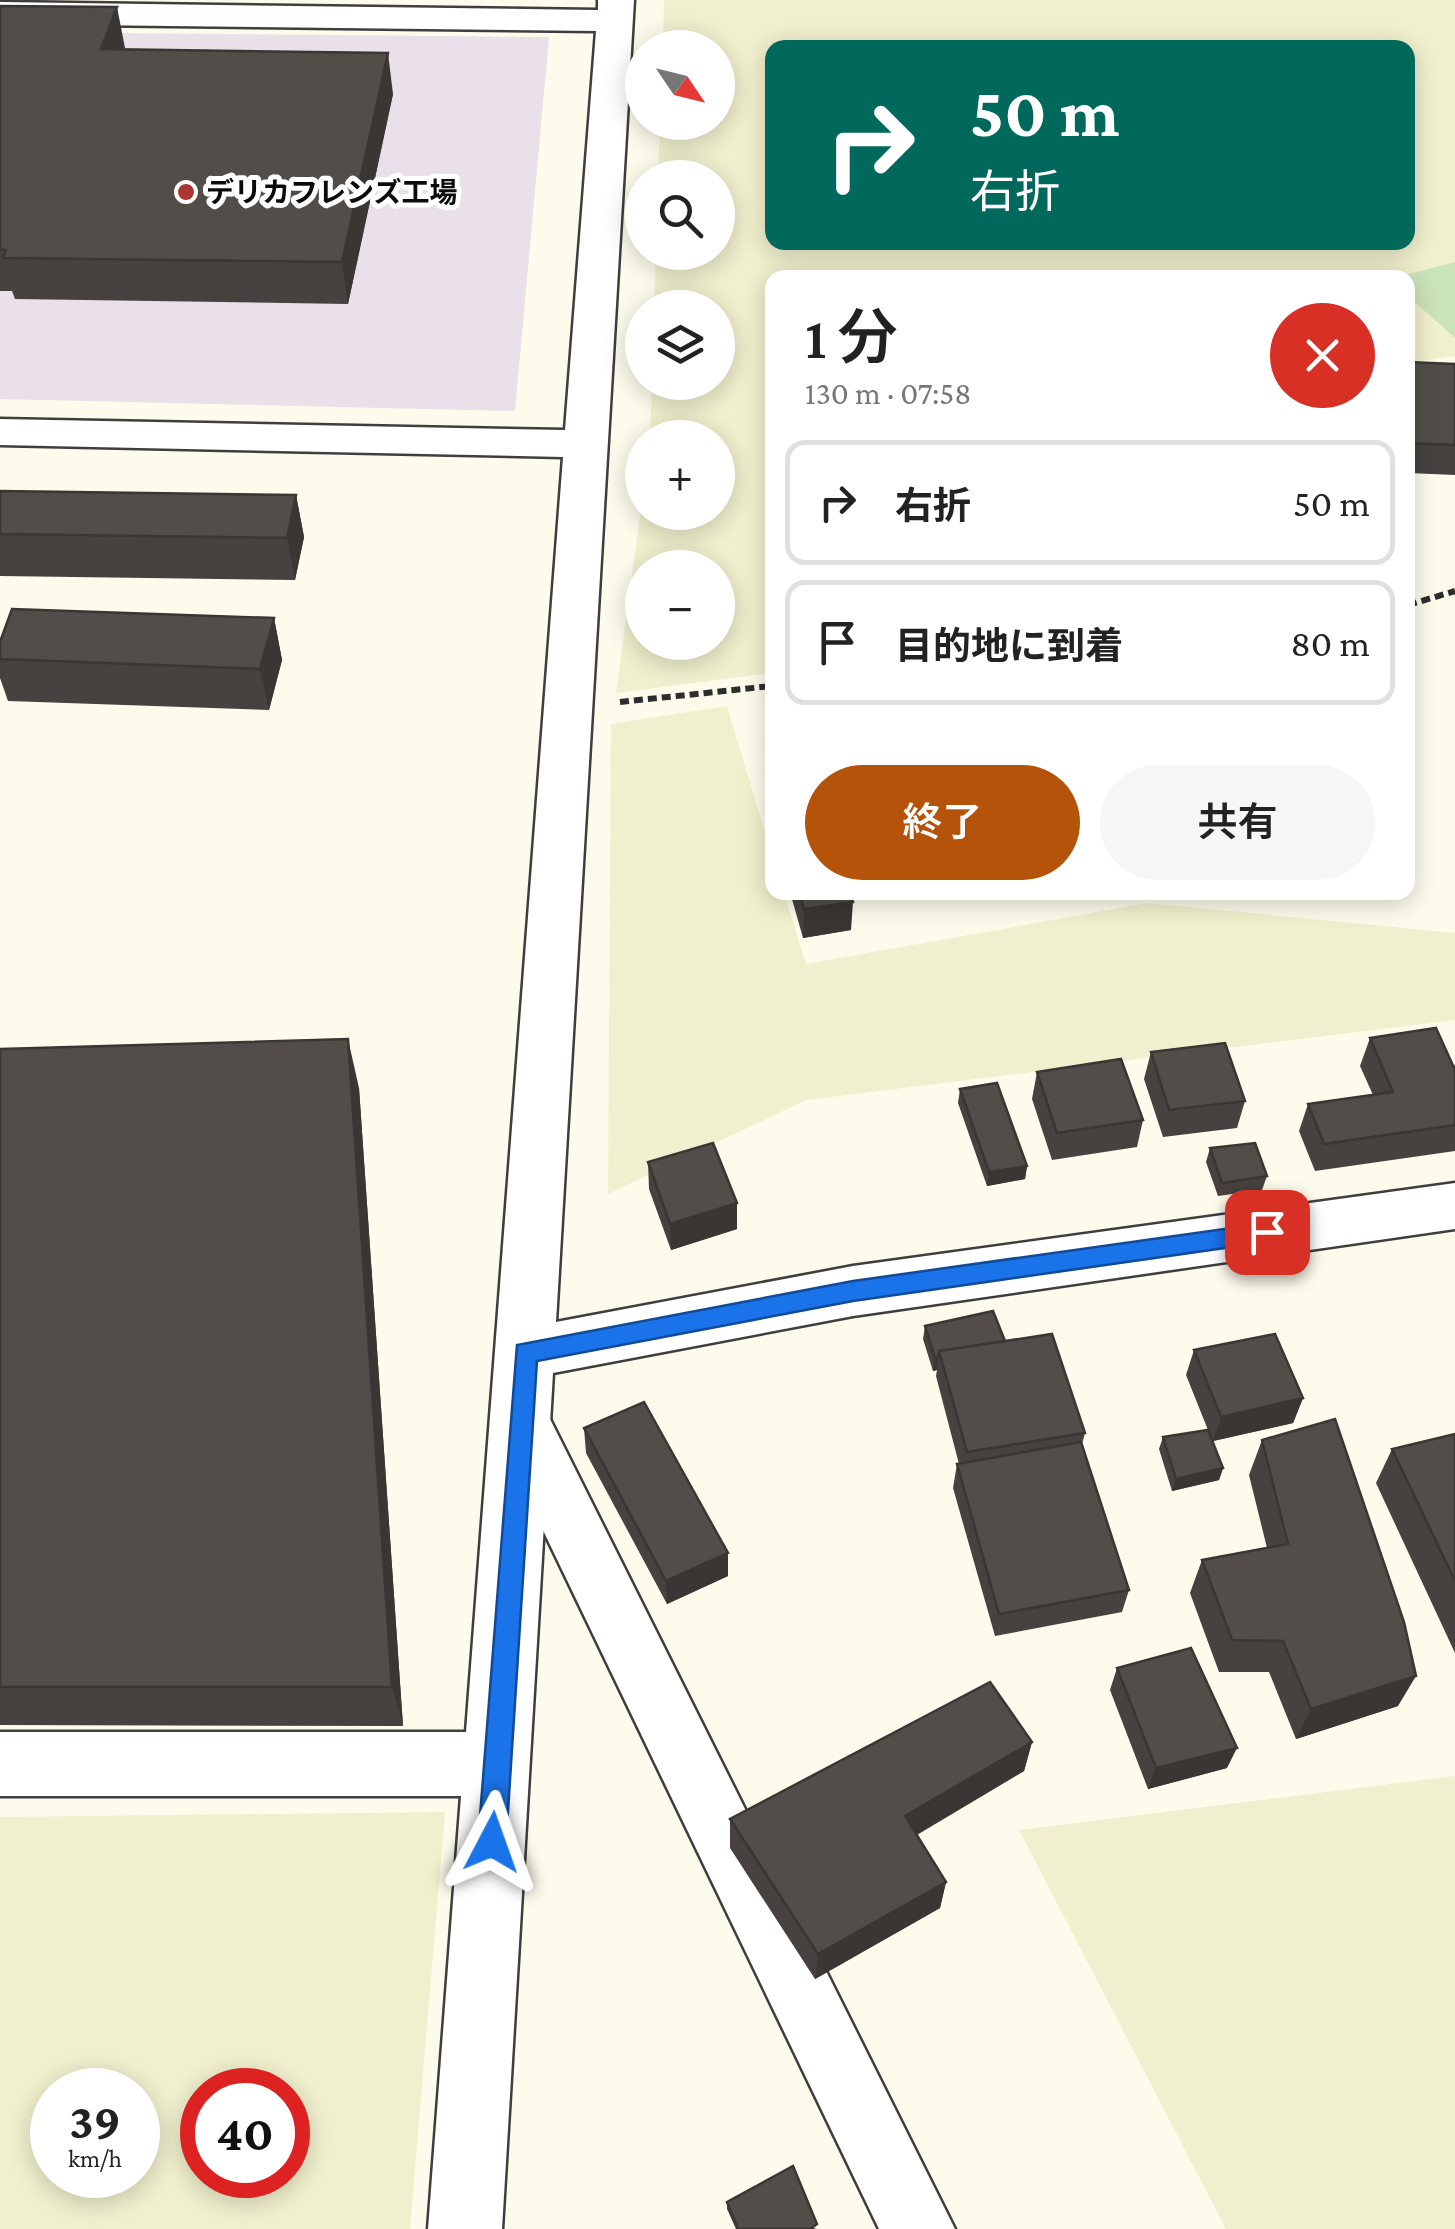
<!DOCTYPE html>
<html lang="ja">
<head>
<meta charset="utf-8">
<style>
	body { margin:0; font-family:"Crimson Pro","Noto Sans JP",serif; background:#f6f6f6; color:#222; height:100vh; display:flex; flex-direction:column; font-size:38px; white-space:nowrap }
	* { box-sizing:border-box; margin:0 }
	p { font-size:32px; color:#767676 }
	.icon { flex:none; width:55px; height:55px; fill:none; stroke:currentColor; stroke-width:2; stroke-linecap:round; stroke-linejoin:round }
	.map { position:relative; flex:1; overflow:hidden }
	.drawer { position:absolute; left:765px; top:270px; width:650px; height:630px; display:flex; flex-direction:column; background:#fff; border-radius:20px; box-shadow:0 5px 25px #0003 }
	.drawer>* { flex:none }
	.hud { position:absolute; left:765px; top:40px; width:650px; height:210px; border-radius:20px; box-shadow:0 5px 25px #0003; background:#00695c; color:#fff; overflow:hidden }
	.needle { width:65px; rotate:125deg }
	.tools { position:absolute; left:625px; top:30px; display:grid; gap:20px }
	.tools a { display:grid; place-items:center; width:110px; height:110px; border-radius:50%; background:#fff; box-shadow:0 5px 25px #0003; font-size:50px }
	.speed { position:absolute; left:30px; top:2068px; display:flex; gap:20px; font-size:50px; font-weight:700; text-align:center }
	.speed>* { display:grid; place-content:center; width:130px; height:130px; border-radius:50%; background:#fff; box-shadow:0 5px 25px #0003; line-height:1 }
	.speed small { font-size:25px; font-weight:400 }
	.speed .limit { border:15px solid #d22; background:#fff; color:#111 }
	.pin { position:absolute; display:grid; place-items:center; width:85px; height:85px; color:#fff; margin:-42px; border-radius:20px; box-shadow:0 5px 15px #0006 }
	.me { position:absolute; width:110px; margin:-55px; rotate:4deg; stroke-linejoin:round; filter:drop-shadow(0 0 8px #0008) }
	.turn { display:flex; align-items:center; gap:35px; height:210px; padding:0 40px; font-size:45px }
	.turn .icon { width:130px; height:130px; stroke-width:2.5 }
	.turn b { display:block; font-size:70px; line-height:85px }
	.round { display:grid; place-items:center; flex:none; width:105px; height:105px; border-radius:52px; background:#f6f6f6 }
	.headline { display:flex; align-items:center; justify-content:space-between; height:170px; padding:0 40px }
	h1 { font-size:60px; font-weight:600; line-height:75px }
	.button { display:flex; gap:20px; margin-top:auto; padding:20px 40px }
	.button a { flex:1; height:115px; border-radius:60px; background:#b45309; color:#fff; font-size:40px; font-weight:600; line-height:115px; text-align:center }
	.button a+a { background:#f6f6f6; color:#222 }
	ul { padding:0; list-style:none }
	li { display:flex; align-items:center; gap:30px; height:125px; margin:0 20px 15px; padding:0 20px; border:5px solid #e0e0e0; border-radius:20px }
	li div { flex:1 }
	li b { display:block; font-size:38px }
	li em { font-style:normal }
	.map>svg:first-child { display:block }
	.industrial { fill:#e9e0e9 }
	.farmland { fill:#f0f0ce; fill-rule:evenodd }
	.green { fill:#cbe3b9 }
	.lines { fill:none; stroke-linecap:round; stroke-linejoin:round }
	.minor-casing { stroke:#3e3e3e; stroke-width:5 }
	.tertiary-casing { stroke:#3e3e3e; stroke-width:5 }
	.path { stroke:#2d2d2d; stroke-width:6; stroke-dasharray:9 5; stroke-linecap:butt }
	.minor { fill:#fff; fill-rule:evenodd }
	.tertiary { fill:#fff; fill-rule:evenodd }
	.wall { fill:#47423f }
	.shaded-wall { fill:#393633 }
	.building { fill:#524d49; stroke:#393633; stroke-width:2.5 }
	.route { fill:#1a73e8; stroke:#114b97; stroke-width:2.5 }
	.poi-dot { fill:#ac3732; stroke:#fff; stroke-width:4 }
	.labels { text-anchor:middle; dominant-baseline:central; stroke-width:10; stroke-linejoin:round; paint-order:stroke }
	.far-poi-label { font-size:28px; font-weight:bold; fill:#0b0b0b; stroke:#fff; text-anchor:start }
</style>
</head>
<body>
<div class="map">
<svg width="1455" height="2229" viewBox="0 0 1455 2229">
	<rect width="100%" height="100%" fill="#fdfbeb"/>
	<path class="industrial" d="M0,32L549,37L515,411L0,399Z"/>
	<path class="farmland" d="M664,0H1455V262L1397,278H772V673L616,693L642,502V512H718V438L650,437L652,383L718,382V308L654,307L656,253L718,252V178L658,177L660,123L718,122V48L663,47ZM772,48H1408V242H772ZM642,568H718V642H642Z
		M1408,296L1455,338V356L1408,363Z
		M727,706L772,856V892L784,893L806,964L1148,903L1455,933V1020L806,1100L608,1194L611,724Z
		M1455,1776V2229H1226L1019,1830Z
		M445,1812L410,2229H0V1817ZM52,2090H138V2175H52ZM202,2090H288V2175H202Z"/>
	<path class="green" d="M1455,262V338L1408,296V278L1397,277Z"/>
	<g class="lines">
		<defs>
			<path id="minor" d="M521,1395L542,1403L955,2229H879L491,1422L500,1403Z"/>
			<path id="tertiary" d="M598,0H634L556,1322L853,1266L1455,1183V1229L853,1316L553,1373L502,2229H428L461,1796H0V1732H466L563,457L0,445V419L565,430L596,31L0,24V2L598,10Z"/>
		</defs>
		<use href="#minor" class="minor-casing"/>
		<use href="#tertiary" class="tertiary-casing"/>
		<path class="path" d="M1408,605L1455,591
			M620,702L772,686"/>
		<use href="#minor" class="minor"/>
		<use href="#tertiary" class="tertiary"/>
	</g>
	<path class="wall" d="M0,6L125,48V50L393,94L348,304L15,299L12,291H0Z
		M1408,362L1455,364V475L1408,473Z
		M0,491L296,495L304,537L295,580L0,576Z
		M274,618L282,660L269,710L8,701L0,678V642Z
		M768,788H772V818L768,803Z
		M790,892H850L851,930L803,938Z
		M1370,1038L1454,1067L1455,1064V1151L1315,1171L1299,1131L1308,1104L1373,1095L1360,1066Z
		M0,1049L359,1088L403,1726L0,1725Z
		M1151,1052L1245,1101L1237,1128L1163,1137L1144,1079Z
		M1037,1072L1143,1120L1137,1147L1052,1160L1032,1099Z
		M960,1089L1027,1166L1025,1179L987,1186L958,1103Z
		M1210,1148L1267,1176L1262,1190L1218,1196L1206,1162Z
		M648,1162L737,1203V1229L671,1250L649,1189Z
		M925,1326L1005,1341L1085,1433L1082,1444L1129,1590L1122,1612L995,1636L953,1488L957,1464H959L936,1376L937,1370L933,1371L923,1339Z
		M1194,1350L1303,1398L1293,1423L1213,1441L1223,1468L1219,1480L1172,1491L1159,1449L1163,1437L1208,1430L1186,1375Z
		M584,1428L728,1553V1576L667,1604L586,1453Z
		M1455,1434V1653L1376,1483L1392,1449Z
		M1262,1440L1398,1706L1296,1739L1269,1672H1219L1190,1593L1202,1560L1267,1548L1249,1475Z
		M1117,1668L1227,1768L1148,1789L1110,1690Z
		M1032,1742L1024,1771L917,1835L946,1882L940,1908L815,1979L730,1848V1819Z
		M727,2202L817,2229H736L727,2209Z"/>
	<path class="shaded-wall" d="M117,7L125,48L110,90L101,49Z
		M388,53L393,94L348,304L342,262Z
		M296,495L304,537L295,580L287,538Z
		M274,618L282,660L269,710L260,669Z
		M853,902L851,930L803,938L804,909Z
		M348,1039L359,1088L403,1726L392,1687Z
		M1027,1166L1025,1179L987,1186L989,1172Z
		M737,1203V1229L671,1250L670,1224Z
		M938,1357L937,1370L933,1371L935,1358Z
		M1303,1398L1293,1423L1213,1441L1221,1417Z
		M1223,1468L1219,1480L1172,1491L1176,1479Z
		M728,1553V1576L667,1604L666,1581Z
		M1416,1676L1398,1706L1296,1739L1311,1709Z
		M1032,1742L1024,1771L900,1844L905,1816Z
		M1237,1748L1227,1768L1148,1789L1156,1768Z
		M946,1882L940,1908L815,1979L818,1954Z"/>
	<path class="building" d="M0,6L117,7L101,49L388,53L342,262L3,258L6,250L0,249Z
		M1408,362L1455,364V445L1408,443Z
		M0,491L296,495L287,538L0,534Z
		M12,609L274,618L260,669L0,659V642Z
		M799,892H850L853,902L804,909Z
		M1436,1028L1455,1070V1125L1324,1144L1308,1104L1393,1092L1370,1038Z
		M348,1039L392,1687H0V1049Z
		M1225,1043L1245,1101L1169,1110L1151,1052Z
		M1121,1059L1143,1120L1057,1133L1037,1072Z
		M997,1083L1027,1166L989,1172L960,1089Z
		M713,1143L737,1203L670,1224L648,1162Z
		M1255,1143L1267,1176L1222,1183L1210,1148Z
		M993,1311L1005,1341L939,1351L938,1357L935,1358L925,1326Z
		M1052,1334L1085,1433L967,1452L939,1351Z
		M1275,1334L1303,1398L1221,1417L1194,1350Z
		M644,1402L728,1553L666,1581L584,1428Z
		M1335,1419L1404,1622L1416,1676L1311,1709L1283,1641L1232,1640L1202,1560L1288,1544L1262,1440Z
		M1208,1430L1223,1468L1176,1479L1163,1437Z
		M1455,1434V1581L1392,1449Z
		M1081,1442L1129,1590L999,1614L957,1464Z
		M1191,1648L1237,1748L1156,1768L1117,1668Z
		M990,1682L1032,1742L905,1816L946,1882L818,1954L730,1819Z
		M793,2166L817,2224L810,2229H738L727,2202Z"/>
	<path class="route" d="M1267,1223L1275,1226L1279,1232L1275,1239L1267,1242L853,1301L537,1361L506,1842L502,1851L492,1855L482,1851L478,1842L517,1345L853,1281Z"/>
	<circle class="poi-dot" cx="186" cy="192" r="10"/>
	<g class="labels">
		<g class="far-poi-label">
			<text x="206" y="192">デリカフレンズ工場</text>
		</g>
	</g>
</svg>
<div class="tools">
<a><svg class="needle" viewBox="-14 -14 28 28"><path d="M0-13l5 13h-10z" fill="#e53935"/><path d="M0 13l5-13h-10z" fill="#767676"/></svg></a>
<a><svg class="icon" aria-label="search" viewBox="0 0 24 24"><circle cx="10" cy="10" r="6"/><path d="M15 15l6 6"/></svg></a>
<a><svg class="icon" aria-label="layers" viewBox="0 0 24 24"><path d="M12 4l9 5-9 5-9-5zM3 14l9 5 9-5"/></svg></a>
<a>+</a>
<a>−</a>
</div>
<div class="speed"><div>39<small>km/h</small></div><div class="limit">40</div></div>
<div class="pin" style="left:1267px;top:1232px;background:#d93025"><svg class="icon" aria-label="arrive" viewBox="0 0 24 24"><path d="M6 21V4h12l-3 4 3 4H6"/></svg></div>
<svg class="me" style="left:492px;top:1842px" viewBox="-20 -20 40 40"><path d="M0-17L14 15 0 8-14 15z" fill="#1a73e8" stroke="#fff" stroke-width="4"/></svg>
<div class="hud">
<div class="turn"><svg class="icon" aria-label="right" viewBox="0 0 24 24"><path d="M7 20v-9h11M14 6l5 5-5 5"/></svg><div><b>50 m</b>右折</div></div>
</div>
<section class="drawer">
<div class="headline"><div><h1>1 分</h1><p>130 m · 07:58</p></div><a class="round" style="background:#d93025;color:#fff"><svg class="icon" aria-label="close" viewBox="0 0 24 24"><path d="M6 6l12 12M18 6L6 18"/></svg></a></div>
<ul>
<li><svg class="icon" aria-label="right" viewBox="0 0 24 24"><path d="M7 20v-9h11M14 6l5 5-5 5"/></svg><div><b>右折</b></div><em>50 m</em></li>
<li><svg class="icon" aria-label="arrive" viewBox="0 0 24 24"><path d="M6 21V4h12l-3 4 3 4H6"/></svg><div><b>目的地に到着</b></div><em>80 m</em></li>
</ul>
<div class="button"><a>終了</a><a>共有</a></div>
</section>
</div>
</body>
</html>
